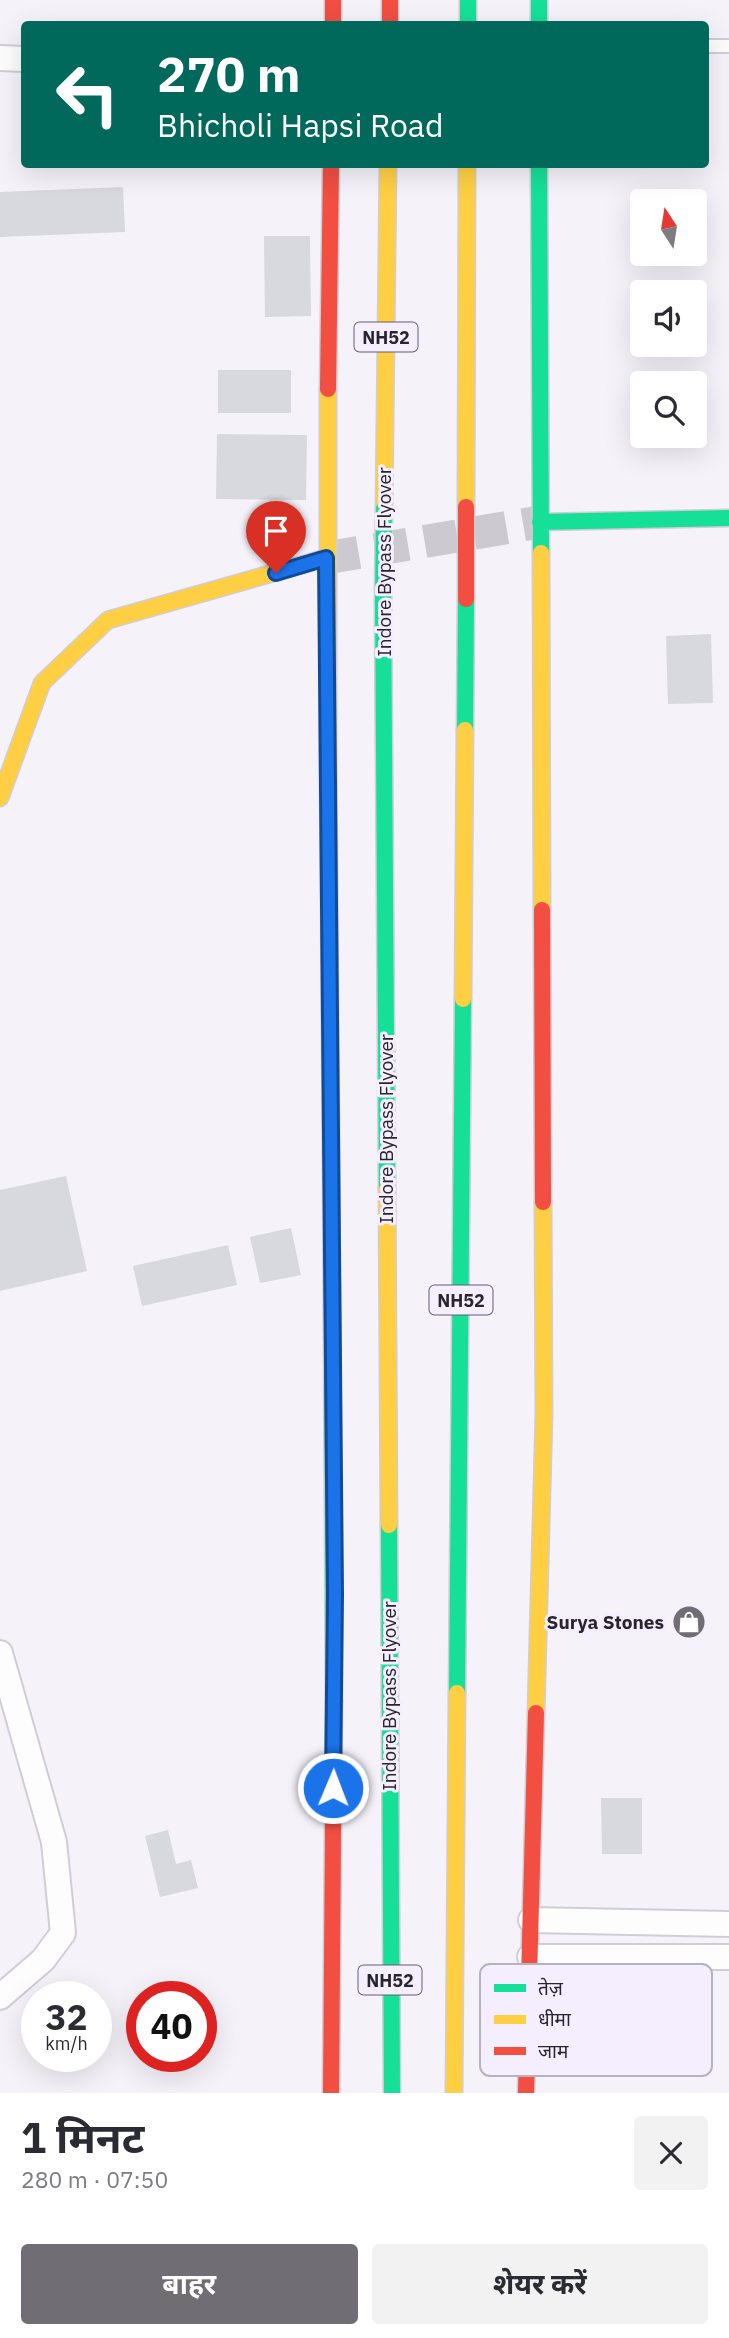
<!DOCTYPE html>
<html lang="hi">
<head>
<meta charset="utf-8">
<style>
	body { margin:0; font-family:"IBM Plex Sans","Noto Sans Devanagari",sans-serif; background:#f2f2f3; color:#2b2b33; height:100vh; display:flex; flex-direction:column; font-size:26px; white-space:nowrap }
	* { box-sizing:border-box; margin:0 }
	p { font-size:23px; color:#7c7c81 }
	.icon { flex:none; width:38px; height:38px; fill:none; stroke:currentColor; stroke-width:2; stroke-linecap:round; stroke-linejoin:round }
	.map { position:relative; height:2093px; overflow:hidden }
	.details { display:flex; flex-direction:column; background:#fff; flex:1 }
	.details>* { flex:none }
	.banner { position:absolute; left:21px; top:21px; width:688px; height:147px; border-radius:7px; box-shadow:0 7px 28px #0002; background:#00695c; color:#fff; overflow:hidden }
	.needle { width:46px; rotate:348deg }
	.buttons { position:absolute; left:630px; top:189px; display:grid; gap:14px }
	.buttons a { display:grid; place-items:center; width:77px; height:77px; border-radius:7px; background:#fff; box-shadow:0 7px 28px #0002; font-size:35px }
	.speed { position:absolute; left:21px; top:1981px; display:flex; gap:14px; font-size:35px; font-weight:700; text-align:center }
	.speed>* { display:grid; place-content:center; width:91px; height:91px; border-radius:50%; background:#fff; box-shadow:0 7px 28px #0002; line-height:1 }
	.speed small { font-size:18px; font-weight:400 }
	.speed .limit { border:10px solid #d22; background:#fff; color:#111 }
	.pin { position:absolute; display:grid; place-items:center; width:60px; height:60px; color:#fff; margin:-72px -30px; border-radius:50% 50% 50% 0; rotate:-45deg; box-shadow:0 0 7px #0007 }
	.pin .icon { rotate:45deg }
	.me { position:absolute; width:77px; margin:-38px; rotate:1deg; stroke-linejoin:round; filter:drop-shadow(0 0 5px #0008) }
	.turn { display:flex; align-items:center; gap:24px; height:147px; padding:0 21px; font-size:32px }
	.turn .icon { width:91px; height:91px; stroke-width:2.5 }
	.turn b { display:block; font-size:49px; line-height:60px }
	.round { display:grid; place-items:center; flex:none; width:74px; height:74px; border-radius:7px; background:#f2f2f3 }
	.headline { display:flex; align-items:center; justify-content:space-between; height:119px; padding:0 21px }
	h1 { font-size:42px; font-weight:700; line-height:52px }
	.cta { display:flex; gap:14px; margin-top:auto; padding:14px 21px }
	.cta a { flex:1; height:80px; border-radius:7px; background:#706d74; color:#fff; font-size:28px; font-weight:700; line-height:80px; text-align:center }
	.cta a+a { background:#f2f2f3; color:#2b2b33 }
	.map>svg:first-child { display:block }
	.building { fill:#d8d8df }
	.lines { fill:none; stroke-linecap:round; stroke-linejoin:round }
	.secondary-tunnel { stroke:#ccc9d1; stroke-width:33; stroke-dasharray:33 17; stroke-linecap:butt }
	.lane-casing { stroke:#d0cdd4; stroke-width:16 }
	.street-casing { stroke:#d0cdd4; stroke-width:28 }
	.fast-casing { stroke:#d0cdd4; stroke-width:19 }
	.slow-casing { stroke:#d0cdd4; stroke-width:19 }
	.jam-casing { stroke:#d0cdd4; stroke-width:19 }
	.lane { stroke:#fefdfe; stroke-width:12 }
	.street { stroke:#fefdfe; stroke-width:24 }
	.fast { stroke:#16e098; stroke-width:16 }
	.slow { stroke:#ffcf43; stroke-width:16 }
	.jam { stroke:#f24e42; stroke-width:16 }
	.fast-bridge-casing { stroke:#d0cdd4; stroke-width:19; stroke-linecap:butt }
	.jam-bridge-casing { stroke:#d0cdd4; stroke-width:19; stroke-linecap:butt }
	.fast-bridge { stroke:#16e098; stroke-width:16 }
	.jam-bridge { stroke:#f24e42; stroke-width:16 }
	.route-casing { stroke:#114b97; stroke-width:18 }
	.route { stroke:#1a73e8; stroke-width:12 }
	.labels { text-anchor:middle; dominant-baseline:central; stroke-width:6; stroke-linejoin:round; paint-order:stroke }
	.shield { fill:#f4eefe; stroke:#65616b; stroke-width:2 }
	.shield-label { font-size:18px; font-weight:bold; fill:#28252c }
	.street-label { font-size:19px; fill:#28252c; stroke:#f4eefe }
	.poi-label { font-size:19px; font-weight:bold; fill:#28252c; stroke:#f4eefe; text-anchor:end }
	.key { fill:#f4eefe; stroke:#b7b2bf; stroke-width:2 }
	.key-label { font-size:19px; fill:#28252c }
</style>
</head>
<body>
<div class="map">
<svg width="729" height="2093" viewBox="0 0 729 2093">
	<rect width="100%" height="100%" fill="#f5f2fa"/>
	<path class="building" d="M123,187L125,232L0,237V192Z
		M264,236H310L311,316L265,317Z
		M218,370H291V413H218Z
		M217,434L307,435L306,500L216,499Z
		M711,634L713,703L668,704L666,636Z
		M66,1176L87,1271L0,1291V1190Z
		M291,1228L301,1275L260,1283L250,1237Z
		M228,1245L237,1285L142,1306L133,1266Z
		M601,1798H642V1854H602Z
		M168,1830L176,1864L191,1860L198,1888L160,1897L145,1836Z"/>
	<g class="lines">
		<path class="secondary-tunnel" d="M326,558L540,522"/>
		<defs>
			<path id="lane" d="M705,46H729"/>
			<path id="street" d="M0,58L24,59
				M0,1653L54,1842L63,1933L43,1960L0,1997
				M531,1920L729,1924
				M530,1957H729"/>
			<path id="fast" d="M468,0V24
				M539,0V24
				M539,164L541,553
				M540,522L729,518
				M383,601L387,1189
				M465,730L466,599
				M331,1152L334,1701
				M389,1525L392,2093
				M457,1693L463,999"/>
			<path id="slow" d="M466,507L467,164
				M384,509L388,164
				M541,553L542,910
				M328,751V389
				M0,798L42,683L108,620L326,558
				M463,999L465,730
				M387,1189L389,1525
				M536,1713L544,1413L543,1202
				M454,2093L457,1693"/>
			<path id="jam" d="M333,0V24
				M390,0V24
				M328,389L331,164
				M328,751L331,1152
				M542,910L543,1202
				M331,2093L334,1701
				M526,2093L536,1713"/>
		</defs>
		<use href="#lane" class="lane-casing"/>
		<use href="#street" class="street-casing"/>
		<use href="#fast" class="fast-casing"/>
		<use href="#slow" class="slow-casing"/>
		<use href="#jam" class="jam-casing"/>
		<use href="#lane" class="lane"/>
		<use href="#street" class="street"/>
		<use href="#fast" class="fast"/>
		<use href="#slow" class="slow"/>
		<use href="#jam" class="jam"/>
		<defs>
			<path id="fast-bridge" d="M383,601L384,509"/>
			<path id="jam-bridge" d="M466,507V599"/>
		</defs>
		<use href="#fast-bridge" class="fast-bridge-casing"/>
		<use href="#jam-bridge" class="jam-bridge-casing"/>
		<use href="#fast-bridge" class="fast-bridge"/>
		<use href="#jam-bridge" class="jam-bridge"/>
	</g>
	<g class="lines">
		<defs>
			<path id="route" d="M276,573L326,558L335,1594L333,1788"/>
		</defs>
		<use href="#route" class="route-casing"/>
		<use href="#route" class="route"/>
	</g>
	<defs>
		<symbol id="shop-disc" viewBox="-11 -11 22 22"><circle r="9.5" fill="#706d74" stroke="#f4eefe"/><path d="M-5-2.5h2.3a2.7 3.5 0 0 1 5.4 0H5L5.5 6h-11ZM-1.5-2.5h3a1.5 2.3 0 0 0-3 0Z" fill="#fff"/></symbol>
	</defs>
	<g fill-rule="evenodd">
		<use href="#shop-disc" x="670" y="1603" width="38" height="38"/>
	</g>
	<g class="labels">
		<g class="shield">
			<rect x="354.5" y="322.5" width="63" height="29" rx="5"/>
			<rect x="429.5" y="1285.5" width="63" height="29" rx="5"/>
			<rect x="358.5" y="1965.5" width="63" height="29" rx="5"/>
		</g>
		<g class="shield-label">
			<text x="386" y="337">NH52</text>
			<text x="461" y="1300">NH52</text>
			<text x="390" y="1980">NH52</text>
		</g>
		<g class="street-label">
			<text transform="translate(384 562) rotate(-90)">Indore Bypass Flyover</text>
			<text transform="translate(386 1129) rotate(-90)">Indore Bypass Flyover</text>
			<text transform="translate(389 1696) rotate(-90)">Indore Bypass Flyover</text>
		</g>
		<g class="poi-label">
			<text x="664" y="1622">Surya Stones</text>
		</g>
	</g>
	<rect x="480" y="1964" width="232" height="112" rx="10" class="key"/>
	<rect x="494" y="1984" width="32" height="8" fill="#16e098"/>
	<rect x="494" y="2015" width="32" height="9" fill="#ffcf43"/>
	<rect x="494" y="2047" width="32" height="8" fill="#f24e42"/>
	<g class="key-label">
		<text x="538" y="1995">तेज़</text>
		<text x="538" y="2026">धीमा</text>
		<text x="538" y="2058">जाम</text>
	</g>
</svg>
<div class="buttons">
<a><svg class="needle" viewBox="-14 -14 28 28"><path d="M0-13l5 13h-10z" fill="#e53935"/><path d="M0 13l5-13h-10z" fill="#7c7c81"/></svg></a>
<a><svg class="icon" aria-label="sound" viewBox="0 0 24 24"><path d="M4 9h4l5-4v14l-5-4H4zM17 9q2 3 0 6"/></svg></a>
<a><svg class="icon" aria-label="search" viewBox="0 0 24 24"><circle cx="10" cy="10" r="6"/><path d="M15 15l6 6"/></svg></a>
</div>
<div class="speed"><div>32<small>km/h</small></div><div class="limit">40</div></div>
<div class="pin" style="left:276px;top:573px;background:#d93025"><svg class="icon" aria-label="arrive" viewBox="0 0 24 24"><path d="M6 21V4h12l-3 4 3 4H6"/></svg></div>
<svg class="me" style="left:333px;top:1788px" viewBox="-20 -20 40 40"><circle r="17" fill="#1a73e8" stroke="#fff" stroke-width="3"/><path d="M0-11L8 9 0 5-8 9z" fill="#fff"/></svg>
<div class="banner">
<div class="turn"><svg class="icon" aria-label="left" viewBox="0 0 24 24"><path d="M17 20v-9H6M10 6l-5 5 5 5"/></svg><div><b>270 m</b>Bhicholi Hapsi Road</div></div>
</div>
</div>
<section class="details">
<div class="headline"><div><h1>1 मिनट</h1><p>280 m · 07:50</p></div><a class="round"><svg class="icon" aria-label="close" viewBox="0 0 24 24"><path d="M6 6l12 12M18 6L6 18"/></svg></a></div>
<div class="cta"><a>बाहर</a><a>शेयर करें</a></div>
</section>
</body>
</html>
